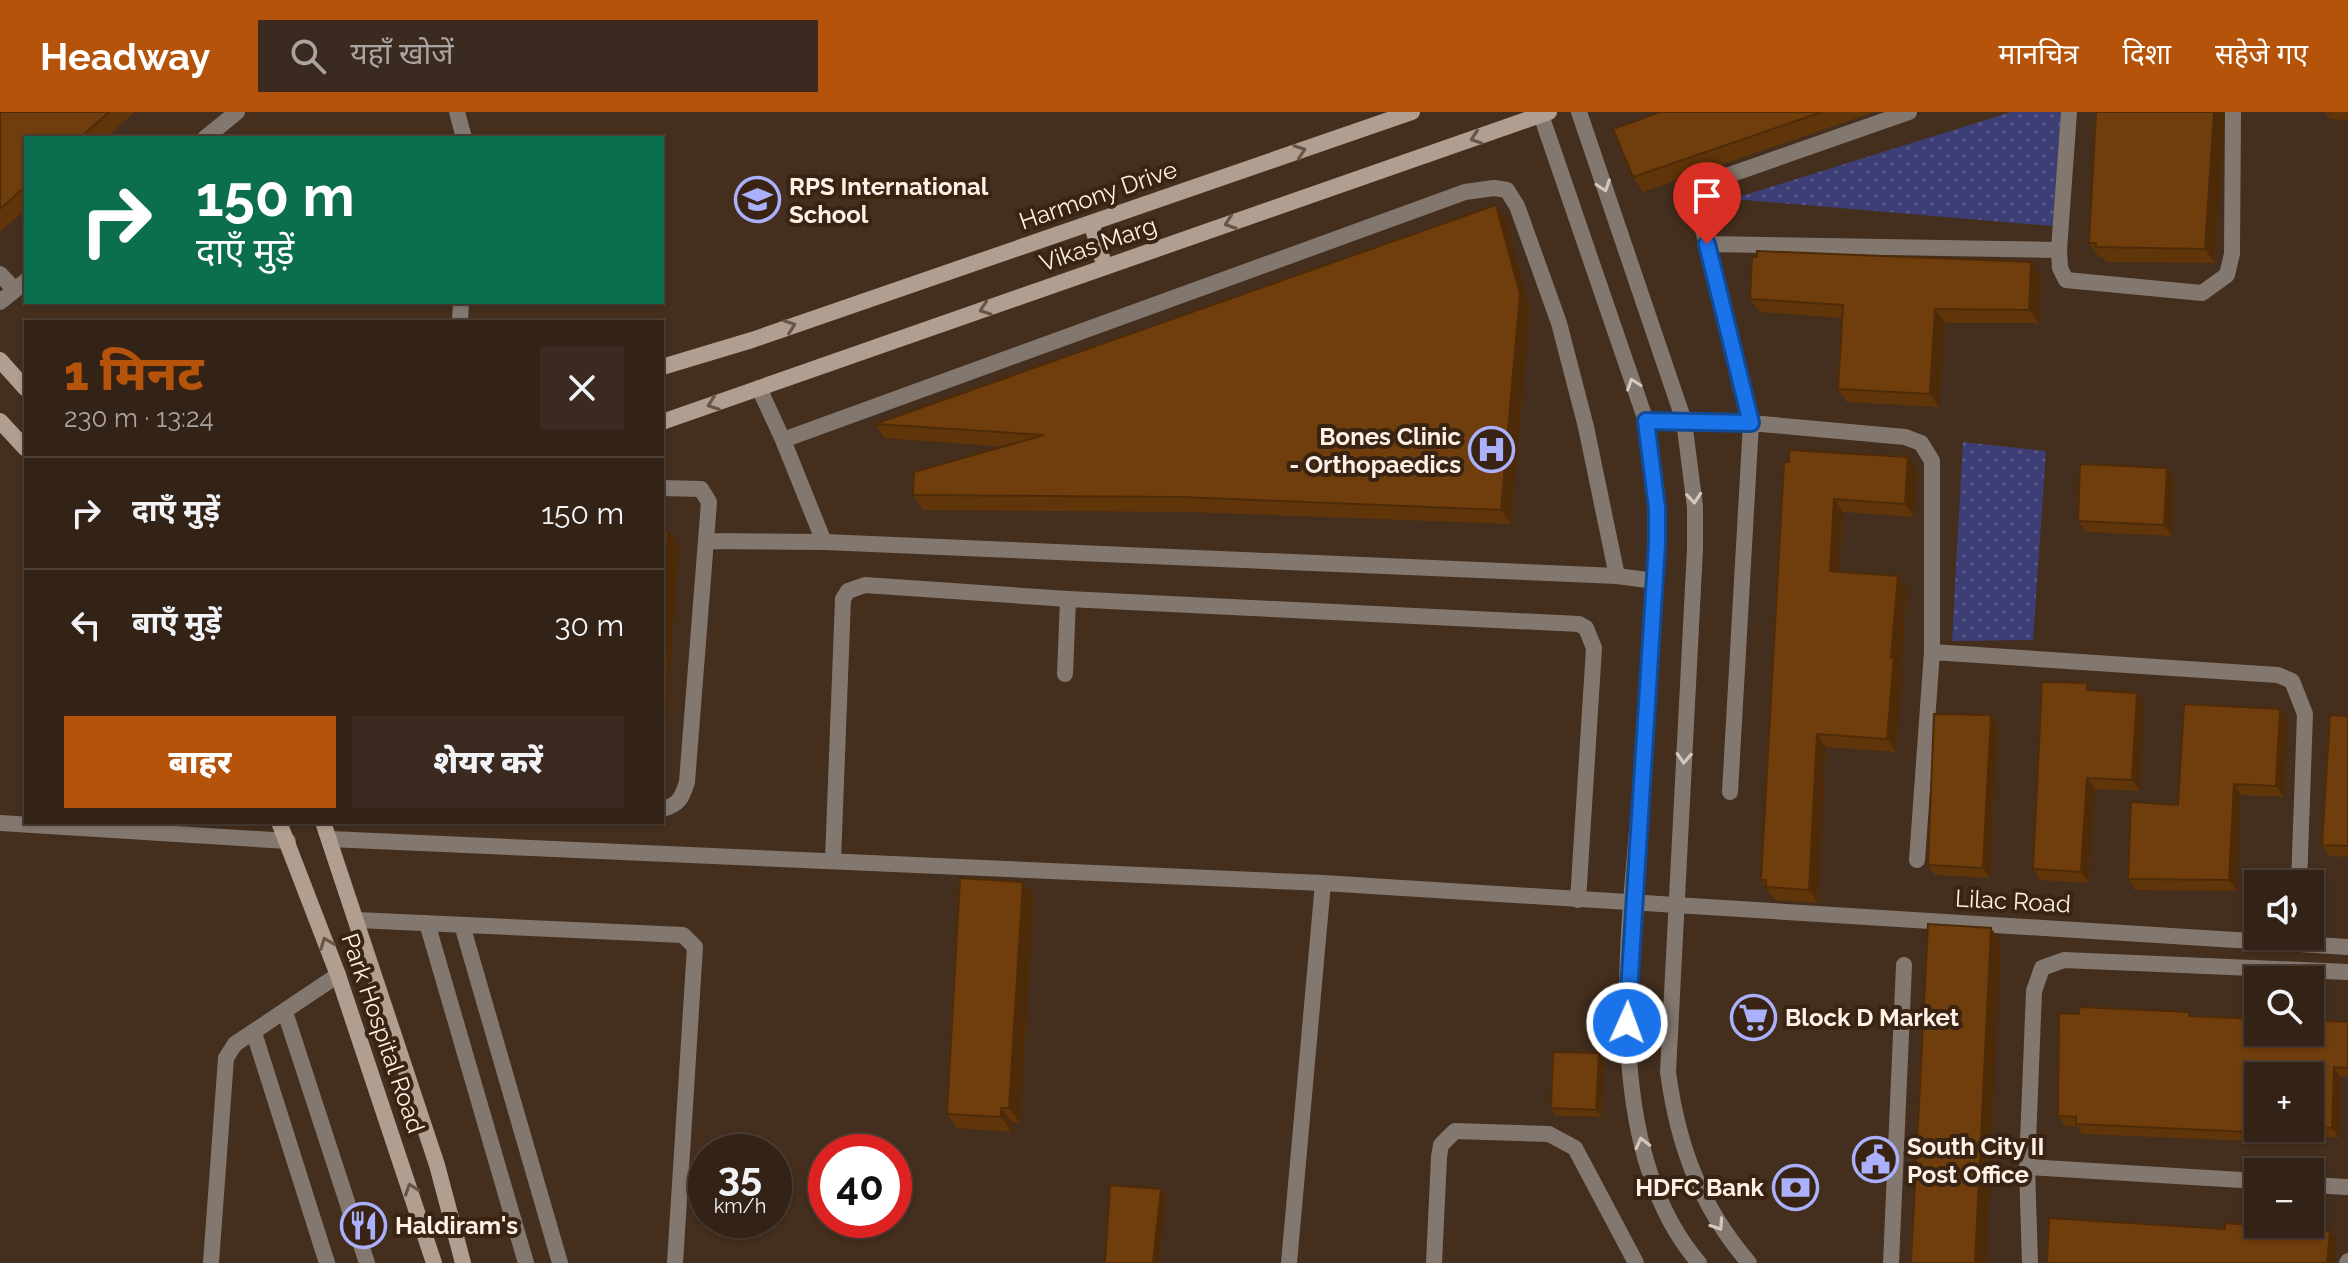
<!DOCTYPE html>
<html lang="hi">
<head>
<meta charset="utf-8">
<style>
	body { margin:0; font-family:Raleway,"Noto Sans Devanagari",sans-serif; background:#3b2a1f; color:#f1f3f6; height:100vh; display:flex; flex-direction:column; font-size:30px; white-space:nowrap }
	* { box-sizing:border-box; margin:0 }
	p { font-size:26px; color:#a9a4a1 }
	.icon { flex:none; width:44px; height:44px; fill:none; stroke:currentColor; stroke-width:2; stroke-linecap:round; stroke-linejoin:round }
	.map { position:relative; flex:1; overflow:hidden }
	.sheet { position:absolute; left:24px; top:208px; width:640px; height:504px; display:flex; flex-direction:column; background:#332216; border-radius:0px; box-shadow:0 2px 6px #0004,0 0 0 2px #4e3f35 }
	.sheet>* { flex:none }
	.banner { position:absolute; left:24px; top:24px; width:640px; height:168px; border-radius:0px; box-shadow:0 2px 6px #0004,0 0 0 2px #4e3f35; background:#0b6e4f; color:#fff; overflow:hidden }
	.controls { position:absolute; left:2244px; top:758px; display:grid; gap:16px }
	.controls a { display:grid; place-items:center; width:80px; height:80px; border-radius:0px; background:#332216; box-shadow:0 2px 6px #0004,0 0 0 2px #4e3f35; font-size:40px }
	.speed { position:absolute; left:688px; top:1022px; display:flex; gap:16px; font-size:40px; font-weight:700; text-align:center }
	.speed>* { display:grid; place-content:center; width:104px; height:104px; border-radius:50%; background:#332216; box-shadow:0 2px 6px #0004,0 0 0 2px #4e3f35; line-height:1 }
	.speed small { font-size:20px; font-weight:400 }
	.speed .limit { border:12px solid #d22; background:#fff; color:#111 }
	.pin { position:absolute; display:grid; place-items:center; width:68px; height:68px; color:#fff; margin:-82px -34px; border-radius:50% 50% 50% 0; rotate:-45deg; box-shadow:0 0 8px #0007 }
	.pin .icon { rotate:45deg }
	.me { position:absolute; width:88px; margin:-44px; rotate:2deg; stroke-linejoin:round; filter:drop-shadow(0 0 6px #0008) }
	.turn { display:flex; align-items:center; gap:28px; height:168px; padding:0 40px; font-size:36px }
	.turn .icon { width:104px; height:104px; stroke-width:2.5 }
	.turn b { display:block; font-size:56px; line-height:68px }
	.round { display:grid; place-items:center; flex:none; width:84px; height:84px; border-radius:0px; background:#3b2a1f }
	.overview { display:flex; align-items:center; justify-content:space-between; height:136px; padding:0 40px }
	h1 { font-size:48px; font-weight:800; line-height:60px; color:#b45309 }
	.button { display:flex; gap:16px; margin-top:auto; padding:16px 40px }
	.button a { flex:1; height:92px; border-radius:0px; background:#b45309; color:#fff; font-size:32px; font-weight:800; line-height:92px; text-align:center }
	.button a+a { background:#3b2a1f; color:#f1f3f6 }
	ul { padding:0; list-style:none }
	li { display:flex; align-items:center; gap:24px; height:112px; padding:0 40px; border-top:2px solid #4e3f35 }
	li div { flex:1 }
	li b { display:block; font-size:30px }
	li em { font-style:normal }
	header { display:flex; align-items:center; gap:48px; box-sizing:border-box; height:112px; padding:0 40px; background:#b45309; color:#fff }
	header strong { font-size:38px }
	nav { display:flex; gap:44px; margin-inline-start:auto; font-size:28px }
	.search { width:560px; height:72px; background:#3b2a1f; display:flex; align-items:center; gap:20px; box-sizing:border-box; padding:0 28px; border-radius:0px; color:#a9a4a1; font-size:30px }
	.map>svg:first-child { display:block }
	.park { fill:url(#park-dots) }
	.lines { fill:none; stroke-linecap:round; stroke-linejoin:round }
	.service { stroke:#83786f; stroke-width:16 }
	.minor { stroke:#83786f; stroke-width:16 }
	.tertiary { stroke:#83786f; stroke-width:16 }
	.secondary { stroke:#b09e90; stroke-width:16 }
	.wall { fill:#60350a }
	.shaded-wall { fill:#4e2b08 }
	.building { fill:#703e0c; stroke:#4e2b08; stroke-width:2; fill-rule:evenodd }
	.oneway { stroke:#695545 }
	.oneway2 { stroke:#d4c7bc }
	.route-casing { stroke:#114b97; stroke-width:20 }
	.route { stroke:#1a73e8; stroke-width:14 }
	.labels { text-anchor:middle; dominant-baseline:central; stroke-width:8; stroke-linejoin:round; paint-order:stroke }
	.poi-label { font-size:24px; font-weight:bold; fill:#fff1e6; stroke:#392413; text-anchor:start }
	.street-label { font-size:24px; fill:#fff1e6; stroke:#392413 }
</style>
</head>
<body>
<header>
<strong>Headway</strong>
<div class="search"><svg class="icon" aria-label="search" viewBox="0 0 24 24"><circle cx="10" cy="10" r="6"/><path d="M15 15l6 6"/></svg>यहाँ खोजें</div>
<nav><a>मानचित्र</a><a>दिशा</a><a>सहेजे गए</a></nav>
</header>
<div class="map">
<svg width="2348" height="1151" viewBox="0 0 2348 1151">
	<defs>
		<pattern id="park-dots" width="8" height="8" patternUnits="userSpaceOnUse" patternTransform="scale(2)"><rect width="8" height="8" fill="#3d3e75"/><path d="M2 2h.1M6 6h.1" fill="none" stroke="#5a5a89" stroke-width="1.8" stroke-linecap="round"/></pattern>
	</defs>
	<rect width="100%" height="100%" fill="#442e1d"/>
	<path class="park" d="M2011,0H2061L2053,114L1732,87Z
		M1963,330L2046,339L2033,528L1952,529Z"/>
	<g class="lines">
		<path class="service" d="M205,26L237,0
			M0,162L15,178
			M0,190L26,169
			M759,276L783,328
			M662,376L701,377L709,390L687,670C682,686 679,693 662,697
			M708,429L824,430L1617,464
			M824,430L783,328L1465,80L1494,76L1507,78L1517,94L1559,211L1586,315L1617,464L1655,469
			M357,808L683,823L695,835L675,1151
			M427,811L526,1151
			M462,813L560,1151
			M285,900L367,1151
			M254,921L327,1151
			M211,1151L226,946L235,932L338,863
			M1434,1151L1439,1045L1441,1033L1455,1019L1549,1022L1575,1036L1636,1151"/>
		<path class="minor" d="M457,0L464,26
			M2069,0L2059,138L2060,156L2066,168L2202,181L2227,163L2232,142L2233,0
			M1707,132L2059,138
			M460,210L461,190
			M1646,309L1751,311L1905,325L1921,331L1932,349V540L1917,748
			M1932,540L2278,563L2292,569L2305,602L2299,772
			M1065,562L1068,487
			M1730,680L1751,311L1698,97L1701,81L1712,69L1909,0
			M0,711L288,729
			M833,748L843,487L848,479L865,473L1068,487L1579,512L1586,516L1594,536L1578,788
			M2027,1055L2258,1069
			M2310,1073L2348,1075
			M1289,1151L1323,771
			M1891,1151L1904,853
			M2030,1151L2027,1055L2034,879L2042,856L2064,848L2348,860
			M2347,1151L2348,1149"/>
		<path class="tertiary" d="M1540,0L1646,309L1657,396V432C1652,513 1647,594 1641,675C1629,817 1598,1035 1699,1151
			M1579,0L1684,309L1695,395V437L1668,960C1678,1034 1700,1094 1749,1151
			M330,727L1323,771L2348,835"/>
		<path class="secondary" d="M1091,111L1105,155
			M0,248L26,277
			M662,255L752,228L1412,0
			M0,309L26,337
			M662,310L1549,0
			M279,710L338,863L434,1151
			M323,710L437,1053L463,1151"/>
	</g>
	<path class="wall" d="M0,0H135L106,26H26V97L0,120Z
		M1660,0H1874L1643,80L1633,65Z
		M2096,0H2225L2215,151L2106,150L2103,145H2099L2089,131Z
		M2325,0H2348V8L2330,7Z
		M1496,93L1506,107L1530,196L1511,412L1191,400L923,398L913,383L1005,335L885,326L875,312Z
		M2031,150L2041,164L2039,211H1945L1939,295L1847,290L1838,277L1842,206L1760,200L1750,187Z
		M1789,350L1918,358L1914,405L1843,400L1840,459L1907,477L1901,555L1903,559L1896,640L1826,635L1818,791L1775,788L1761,768Z
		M2174,367L2172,424L2086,420L2078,409Z
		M2093,578L2137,581L2144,592L2140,679L2095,677L2089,771L2040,768L2033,757Z
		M2348,604V745L2329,744L2322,733Z
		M2288,608L2284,685L2241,683L2237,779L2135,778L2128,767L2178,693Z
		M1998,613L1990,766L1935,763L1928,753Z
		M1034,784L1020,1011L1012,1010L1011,1020L957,1016L947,1002Z
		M2192,904L2348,910V965H2340L2339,1026L2323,1025V1032L2082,1022L2077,1014H2065L2058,1004Z
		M1599,941L1604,949L1602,1005L1556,1004L1551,996Z"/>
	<path class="shaded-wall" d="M2214,0H2225L2215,151L2205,137Z
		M1496,93L1506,107L1530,196L1511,412L1501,398Z
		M2031,150L2041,164L2039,211L2029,198Z
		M1935,197L1945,211L1939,295L1930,282Z
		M1908,345L1918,358L1914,405L1905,392Z
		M2167,356L2174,367L2172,424L2164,413Z
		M1834,387L1843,400L1839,472L1830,459Z
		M668,419L679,433L663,658L662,511Z
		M1898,464L1907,477L1901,555L1903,559L1896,640L1887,627L1891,546Z
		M2137,581L2144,592L2140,679L2132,668Z
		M2280,597L2288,608L2284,685L2276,674Z
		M1991,603L1998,613L1990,766L1983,756Z
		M1817,622L1826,635L1818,791L1809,778Z
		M2087,666L2095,677L2089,771L2081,760Z
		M2234,672L2241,683L2237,779L2229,768Z
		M1023,770L1034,784L1020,1011L1009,996Z
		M1991,816L2001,830L1986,1151H1975Z
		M1599,941L1604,949L1602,1005L1596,998Z
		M2334,955L2340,965L2339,1026L2332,1016Z
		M1001,996L1012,1010L1011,1020L1001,1005Z
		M2317,1016L2323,1025V1032L2317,1023Z
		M1161,1077L1166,1084L1159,1151H1153Z
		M2330,1119L2337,1129L2335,1151H2327Z"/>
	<path class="building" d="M0,0H109L80,26H26V74L0,97Z
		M1660,0H1822L1633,65L1613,17Z
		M2096,0H2214L2205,137L2096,135V131H2089Z
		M1496,93L1520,182L1501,398L1181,385L913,383L914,360L1044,323L875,312Z
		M1757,139L2031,150L2029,198L1935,197L1930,282L1838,277L1843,193L1750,187L1752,145H1757Z
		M1789,338L1908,345L1905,392L1834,387L1830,459L1898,464L1891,546H1894L1887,627L1817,622L1809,778L1766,775V768H1761L1784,350H1789Z
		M2080,352L2167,356L2164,413L2078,409Z
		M662,418L668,419L662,511Z
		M2042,570L2087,571V578L2137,581L2132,668L2087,666L2081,760L2033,757Z
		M2184,592L2280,597L2276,674L2234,672L2229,768L2128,767L2131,690L2178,693Z
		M1934,602L1991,603L1983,756L1928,753Z
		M2330,603L2348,604V734L2322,733Z
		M960,766L1023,770L1009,996H1001V1005L947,1002Z
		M1928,812L1991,816L1975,1151H1911Z
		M2079,895L2189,900V904L2258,907V920H2310V908L2348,910V956L2334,955L2332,1016H2317V1023L2076,1012V1005L2058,1004L2059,901L2079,902ZM2258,964H2310V1016H2258Z
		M1553,940L1599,941L1596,998L1551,996Z
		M1110,1073L1161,1077L1153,1151H1105Z
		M2049,1106L2225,1117V1111L2330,1119L2327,1151H2047Z"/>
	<defs><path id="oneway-chevron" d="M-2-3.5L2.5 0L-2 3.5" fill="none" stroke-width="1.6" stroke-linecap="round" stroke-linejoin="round" transform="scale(2)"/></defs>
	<g class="oneway">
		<use href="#oneway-chevron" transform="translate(1476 26) rotate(161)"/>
		<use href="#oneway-chevron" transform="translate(1300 39) rotate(-19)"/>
		<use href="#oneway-chevron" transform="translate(1230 111) rotate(161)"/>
		<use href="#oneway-chevron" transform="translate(985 197) rotate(161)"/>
		<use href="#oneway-chevron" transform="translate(790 214) rotate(-20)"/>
		<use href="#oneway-chevron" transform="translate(713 292) rotate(160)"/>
		<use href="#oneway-chevron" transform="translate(326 831) rotate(-111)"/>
		<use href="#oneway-chevron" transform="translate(411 1077) rotate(-109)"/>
	</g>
	<g class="oneway2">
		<use href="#oneway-chevron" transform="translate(1604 74) rotate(71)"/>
		<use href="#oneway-chevron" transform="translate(1633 272) rotate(-109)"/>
		<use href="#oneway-chevron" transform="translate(1694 386) rotate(85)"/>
		<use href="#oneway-chevron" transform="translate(1684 646) rotate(93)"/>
		<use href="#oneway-chevron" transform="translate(1642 1031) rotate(-104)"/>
		<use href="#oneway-chevron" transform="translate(1718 1113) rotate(56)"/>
	</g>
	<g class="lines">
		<defs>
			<path id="route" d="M1627,911L1657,432V396L1646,309L1751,311L1707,132"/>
		</defs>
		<use href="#route" class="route-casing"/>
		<use href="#route" class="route"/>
	</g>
	<defs>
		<symbol id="school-ring" viewBox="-11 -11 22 22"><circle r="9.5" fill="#392413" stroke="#aab0fb" stroke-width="1.5"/><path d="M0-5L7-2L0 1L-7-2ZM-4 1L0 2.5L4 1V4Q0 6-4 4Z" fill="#aab0fb"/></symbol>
		<symbol id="hospital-ring" viewBox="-11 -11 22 22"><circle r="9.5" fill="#392413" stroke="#aab0fb" stroke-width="1.5"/><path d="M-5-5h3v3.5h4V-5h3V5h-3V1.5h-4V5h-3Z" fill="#aab0fb"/></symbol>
		<symbol id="supermarket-ring" viewBox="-11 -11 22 22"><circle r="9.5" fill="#392413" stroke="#aab0fb" stroke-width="1.5"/><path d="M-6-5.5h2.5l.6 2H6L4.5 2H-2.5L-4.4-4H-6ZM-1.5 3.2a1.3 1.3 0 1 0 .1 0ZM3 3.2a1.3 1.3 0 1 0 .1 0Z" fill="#aab0fb"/></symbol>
		<symbol id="civic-ring" viewBox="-11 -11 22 22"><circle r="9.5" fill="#392413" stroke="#aab0fb" stroke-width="1.5"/><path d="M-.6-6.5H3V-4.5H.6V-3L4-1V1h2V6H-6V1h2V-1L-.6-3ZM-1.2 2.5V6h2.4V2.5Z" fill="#aab0fb"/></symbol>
		<symbol id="bank-ring" viewBox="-11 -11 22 22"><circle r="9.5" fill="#392413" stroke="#aab0fb" stroke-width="1.5"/><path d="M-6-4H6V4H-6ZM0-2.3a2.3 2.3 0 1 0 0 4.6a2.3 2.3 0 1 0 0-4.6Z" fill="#aab0fb"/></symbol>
		<symbol id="restaurant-ring" viewBox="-11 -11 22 22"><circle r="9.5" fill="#392413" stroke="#aab0fb" stroke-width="1.5"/><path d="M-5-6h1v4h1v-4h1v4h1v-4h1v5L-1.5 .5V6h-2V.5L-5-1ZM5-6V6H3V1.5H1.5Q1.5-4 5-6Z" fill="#aab0fb"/></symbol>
	</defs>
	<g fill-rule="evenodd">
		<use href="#school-ring" x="732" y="62" width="51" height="51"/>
		<use href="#hospital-ring" x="1466" y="312" width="51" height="51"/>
		<use href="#supermarket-ring" x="1728" y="880" width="51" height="51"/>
		<use href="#civic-ring" x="1850" y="1022" width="51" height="51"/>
		<use href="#bank-ring" x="1770" y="1050" width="51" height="51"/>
		<use href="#restaurant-ring" x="338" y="1088" width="51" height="51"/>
	</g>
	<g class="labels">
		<g class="poi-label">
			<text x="789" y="74">RPS International<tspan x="789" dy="28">School</tspan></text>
			<text x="1461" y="324" text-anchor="end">Bones Clinic<tspan x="1461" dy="28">- Orthopaedics</tspan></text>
			<text x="1785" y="905">Block D Market</text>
			<text x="1907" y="1034">South City II<tspan x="1907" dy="28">Post Office</tspan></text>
			<text x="1764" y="1075" text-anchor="end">HDFC Bank</text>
			<text x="395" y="1113">Haldiram's</text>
		</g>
		<g class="street-label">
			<text transform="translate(1098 83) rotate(-19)">Harmony Drive</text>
			<text transform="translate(1098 132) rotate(-19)">Vikas Marg</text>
			<text transform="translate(2013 789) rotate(3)">Lilac Road</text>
			<text transform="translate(383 921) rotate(71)">Park Hospital Road</text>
		</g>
	</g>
</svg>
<div class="controls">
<a><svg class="icon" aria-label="sound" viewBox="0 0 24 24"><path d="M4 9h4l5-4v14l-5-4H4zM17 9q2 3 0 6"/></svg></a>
<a><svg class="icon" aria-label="search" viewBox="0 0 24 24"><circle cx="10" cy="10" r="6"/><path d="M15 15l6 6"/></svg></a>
<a>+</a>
<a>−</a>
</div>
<div class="speed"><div>35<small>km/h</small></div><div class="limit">40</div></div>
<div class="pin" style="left:1707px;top:132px;background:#d93025"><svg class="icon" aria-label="arrive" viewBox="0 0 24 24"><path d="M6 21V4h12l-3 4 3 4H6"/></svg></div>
<svg class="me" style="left:1627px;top:911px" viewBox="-20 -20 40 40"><circle r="17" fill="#1a73e8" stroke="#fff" stroke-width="3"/><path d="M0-11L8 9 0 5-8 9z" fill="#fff"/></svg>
<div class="banner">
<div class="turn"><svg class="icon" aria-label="right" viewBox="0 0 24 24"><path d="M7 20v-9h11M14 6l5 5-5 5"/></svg><div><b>150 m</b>दाएँ मुड़ें</div></div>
</div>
<section class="sheet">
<div class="overview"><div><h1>1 मिनट</h1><p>230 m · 13:24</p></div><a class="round"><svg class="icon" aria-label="close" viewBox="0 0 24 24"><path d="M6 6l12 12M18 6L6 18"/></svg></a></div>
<ul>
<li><svg class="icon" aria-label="right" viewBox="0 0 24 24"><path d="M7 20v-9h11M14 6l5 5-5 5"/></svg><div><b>दाएँ मुड़ें</b></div><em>150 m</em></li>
<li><svg class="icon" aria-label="left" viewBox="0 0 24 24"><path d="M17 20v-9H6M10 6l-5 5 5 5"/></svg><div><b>बाएँ मुड़ें</b></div><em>30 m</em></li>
</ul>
<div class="button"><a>बाहर</a><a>शेयर करें</a></div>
</section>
</div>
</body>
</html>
